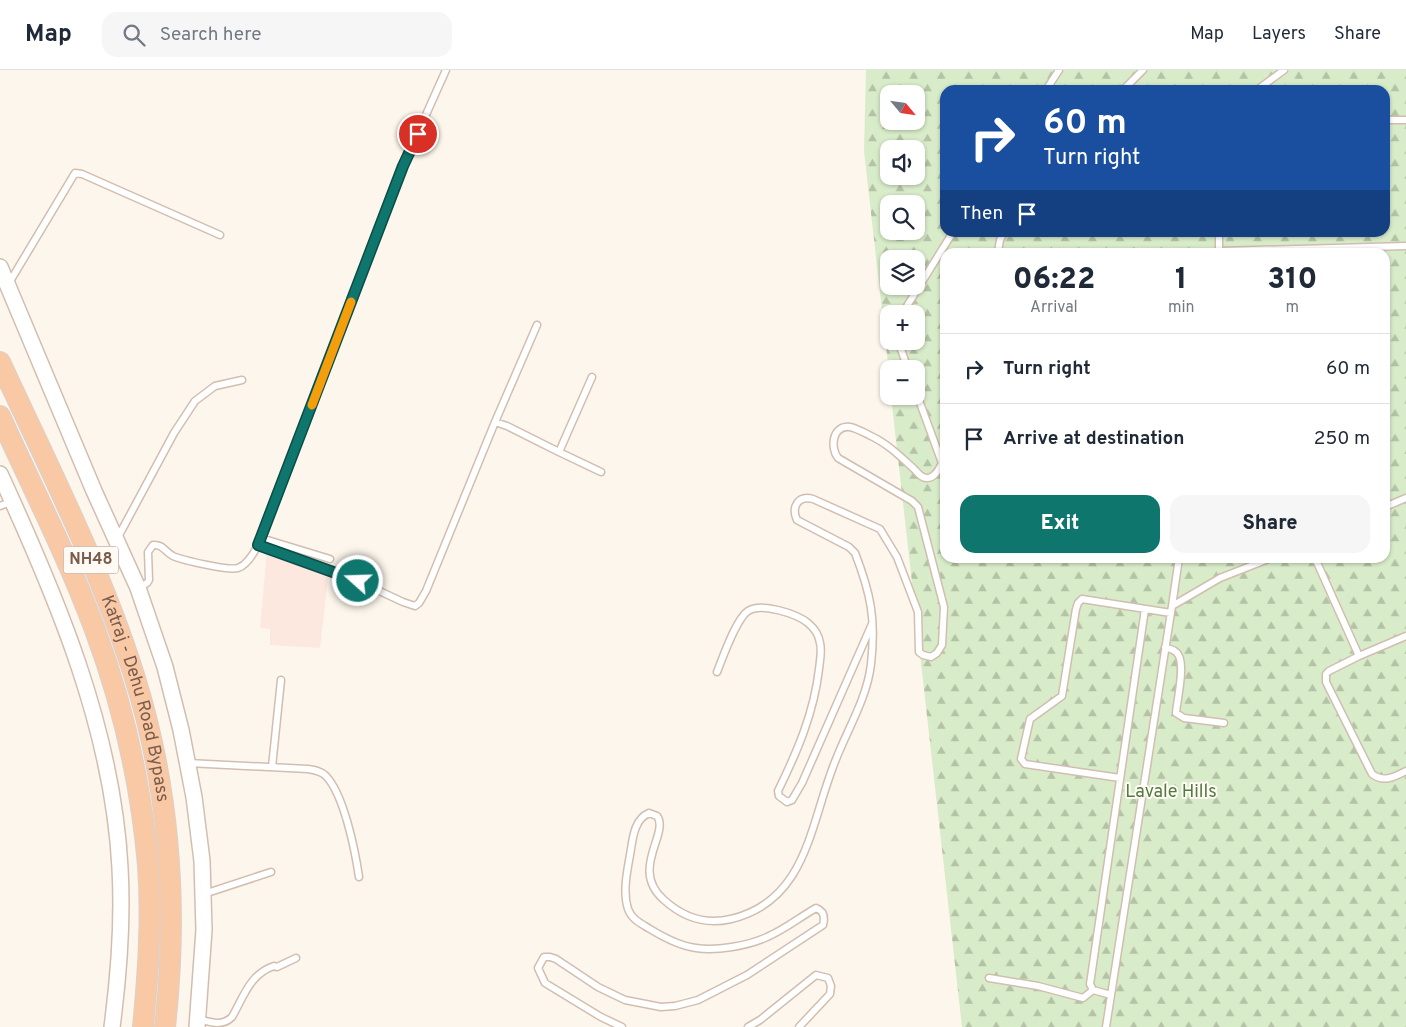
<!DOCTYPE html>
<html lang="en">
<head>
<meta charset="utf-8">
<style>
	body { margin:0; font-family:Overpass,sans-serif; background:#f6f6f7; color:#1f2937; height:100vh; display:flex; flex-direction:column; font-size:19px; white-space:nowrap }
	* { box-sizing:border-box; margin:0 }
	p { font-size:16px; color:#747a83 }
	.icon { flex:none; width:28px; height:28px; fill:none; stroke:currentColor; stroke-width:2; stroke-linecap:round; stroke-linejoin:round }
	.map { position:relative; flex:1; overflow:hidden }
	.sheet { position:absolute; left:940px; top:178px; width:450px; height:315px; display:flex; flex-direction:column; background:#fff; border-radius:15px; box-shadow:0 1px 4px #0004 }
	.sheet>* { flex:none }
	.top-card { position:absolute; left:940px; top:15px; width:450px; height:152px; border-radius:15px; box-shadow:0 1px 4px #0004; background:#1a4fa0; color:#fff; overflow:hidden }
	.needle { width:32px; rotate:119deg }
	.tools { position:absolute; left:880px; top:15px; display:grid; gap:10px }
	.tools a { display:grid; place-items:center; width:45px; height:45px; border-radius:10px; background:#fff; box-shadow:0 1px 4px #0004; font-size:25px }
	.pin { position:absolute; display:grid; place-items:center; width:42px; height:42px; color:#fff; margin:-21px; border:2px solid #fff; border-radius:50%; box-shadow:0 1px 5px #0007 }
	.me { position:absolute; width:55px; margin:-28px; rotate:290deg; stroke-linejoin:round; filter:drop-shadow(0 0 4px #0008) }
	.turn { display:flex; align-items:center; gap:18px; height:105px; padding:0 20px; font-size:22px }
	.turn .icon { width:65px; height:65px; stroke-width:2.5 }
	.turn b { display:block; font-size:35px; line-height:42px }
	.then { display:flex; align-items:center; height:48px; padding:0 20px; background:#0003; gap:10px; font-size:19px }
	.eta { display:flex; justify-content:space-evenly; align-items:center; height:85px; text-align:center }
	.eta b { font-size:30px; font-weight:800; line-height:35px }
	.action { display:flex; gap:10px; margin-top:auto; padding:10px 20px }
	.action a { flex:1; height:58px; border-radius:15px; background:#0f766e; color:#fff; font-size:20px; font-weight:800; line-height:58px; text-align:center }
	.action a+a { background:#f6f6f7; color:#1f2937 }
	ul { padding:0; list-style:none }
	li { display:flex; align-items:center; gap:15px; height:70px; padding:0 20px; border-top:1px solid #e0e1e3 }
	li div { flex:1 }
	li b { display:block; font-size:19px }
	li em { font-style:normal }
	header { display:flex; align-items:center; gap:30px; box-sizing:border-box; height:70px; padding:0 25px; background:#fff; border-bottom:1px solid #e0e1e3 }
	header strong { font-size:24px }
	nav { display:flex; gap:28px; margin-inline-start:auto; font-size:18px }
	.search { width:350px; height:45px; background:#f6f6f7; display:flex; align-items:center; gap:12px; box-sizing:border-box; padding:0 18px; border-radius:15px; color:#747a83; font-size:19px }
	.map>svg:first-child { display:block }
	.commercial { fill:#fde8e0 }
	.forest { fill:url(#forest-firs); fill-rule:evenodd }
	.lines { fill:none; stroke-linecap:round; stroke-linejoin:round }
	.service-casing { stroke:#d1beb0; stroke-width:9 }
	.tertiary-casing { stroke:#d1beb0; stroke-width:18 }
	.trunk-casing { stroke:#dad1cd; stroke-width:22 }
	.service { stroke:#fff; stroke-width:6 }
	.tertiary { stroke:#fff; stroke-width:15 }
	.trunk { stroke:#f9c8a4; stroke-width:20 }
	.route-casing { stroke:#0a4d48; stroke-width:12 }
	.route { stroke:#0f766e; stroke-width:9 }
	.slow { stroke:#f59e0b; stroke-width:9 }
	.labels { text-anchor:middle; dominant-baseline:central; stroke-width:4; stroke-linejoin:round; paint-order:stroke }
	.shield { fill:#fffaf3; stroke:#a28b7f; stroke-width:1 }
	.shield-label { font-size:16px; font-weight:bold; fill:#7a5c4d }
	.street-label { font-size:18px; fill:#7a5c4d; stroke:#fffaf3 }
	.park-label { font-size:18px; fill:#537a41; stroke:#fffaf3 }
</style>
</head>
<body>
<header>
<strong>Map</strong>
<div class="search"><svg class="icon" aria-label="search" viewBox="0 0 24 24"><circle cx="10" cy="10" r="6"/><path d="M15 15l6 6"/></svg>Search here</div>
<nav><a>Map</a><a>Layers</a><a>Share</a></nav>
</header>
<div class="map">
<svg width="1406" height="957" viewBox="0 0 1406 957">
	<defs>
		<pattern id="forest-firs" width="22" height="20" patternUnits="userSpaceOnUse" patternTransform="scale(1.25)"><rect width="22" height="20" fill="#d8ecc9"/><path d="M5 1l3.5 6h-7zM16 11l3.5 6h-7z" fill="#b4c2a5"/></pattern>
	</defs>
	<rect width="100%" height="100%" fill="#fdf6ec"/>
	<path class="commercial" d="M267,479L329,500L320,578L270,575V559L260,558Z"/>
	<path class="forest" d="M866,0H1406V957H962L891,326H916V299H889V302L864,81ZM945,20H1385V162H945ZM889,24H916V51H889ZM889,79H916V106H889ZM889,134H916V161H889ZM945,182H1385V488H945ZM889,189H916V216H889ZM889,244H916V271H889Z"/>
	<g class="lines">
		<defs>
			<path id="service" d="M1046,20L1059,0
				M1123,20L1143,0
				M1257,20L1284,0
				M1385,50H1406
				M1219,162V181L1406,176
				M998,182L1000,170L1004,162
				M9,213L75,103L82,104L220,165
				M902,244L953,162
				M898,271L908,299
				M495,352L537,255
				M559,382L601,402
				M0,436L13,431
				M1385,437L1406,428
				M261,468L330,489
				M117,469L174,363L195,331L215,316L242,310
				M258,475L403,96L446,0
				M1315,488L1359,586L1406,566
				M139,518L147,513L149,510L148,482L153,475C163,474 165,482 173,486C182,490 229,501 238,498C247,495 254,483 258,475L358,511L403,532L415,536L419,533L426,521L495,352L507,356L559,382L592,307
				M1172,536L1179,488
				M1165,577C1169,579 1173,579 1176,582C1187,590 1177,629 1176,643L1184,648L1224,653
				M1359,586L1329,601L1326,604V612L1372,704C1384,713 1394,707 1406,701
				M717,602C723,587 736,549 748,541C761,532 797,544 808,553C814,558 819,566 820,573C822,580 820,591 819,599C814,643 797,682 778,721L779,726L787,732L792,730L802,713L872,554
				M188,693L308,699C315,700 321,701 326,706C344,725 355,780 359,807
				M272,697L281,610
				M1120,708L1025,694L1021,689L1030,649L1062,626L1076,539L1078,533L1082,529L1171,543
				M204,824L271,802
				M989,908L1038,916L1083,928L1093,920
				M1111,925L1093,920L1090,914L1145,539
				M198,949C210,952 222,957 232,947C244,926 250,904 274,896L277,897L296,888
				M622,957L601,947L545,913L538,898L544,887H550L556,889L598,917L625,930L661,937L675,936L698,930L747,905L823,855C825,847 824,841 816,838C800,847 784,860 767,867C748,876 716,881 696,878C680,876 663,867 650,859C642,854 632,850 628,839C622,820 628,798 631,779C633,766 635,749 649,743L657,746C670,764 629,799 664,830C683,847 706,855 731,849C806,831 810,756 833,697C845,663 867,630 871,594C876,550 871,524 855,483L849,477L797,450C791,437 798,425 813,429L880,459L897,487L918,542L919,582L923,585L931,587L937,583L942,575L944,537L918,437L912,431L838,388C830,378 832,355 850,357C856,358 865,363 871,366C888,374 901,387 914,399C918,403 921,408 927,408C935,408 939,399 942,393L916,322
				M748,957L760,950L816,905L828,908L831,916L830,924L799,957
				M1106,957L1172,536L1220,508L1271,488"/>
			<path id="tertiary" d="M0,197L94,421L138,518L165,597L181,660L194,727L202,791L204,860L197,957
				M0,404C57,528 113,660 120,798C123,851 119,904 112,957"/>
			<g id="trunk">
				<path id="s1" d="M0,292C47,394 100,497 134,605C170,719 178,839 165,957"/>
				<path d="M0,346C32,417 68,487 95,560C123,635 141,715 148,795C152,849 148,904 143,957"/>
			</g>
		</defs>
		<use href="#service" class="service-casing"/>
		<use href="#tertiary" class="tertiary-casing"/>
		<use href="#trunk" class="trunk-casing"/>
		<use href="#service" class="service"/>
		<use href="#tertiary" class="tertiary"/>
		<use href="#trunk" class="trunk"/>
	</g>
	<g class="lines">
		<defs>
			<path id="route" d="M358,511L258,475L403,96L418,64"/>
		</defs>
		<use href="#route" class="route-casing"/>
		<use href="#route" class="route"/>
		<path class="slow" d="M312,335L351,232"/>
	</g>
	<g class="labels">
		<rect class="shield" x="63.5" y="476.5" width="55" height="27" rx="4"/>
		<g class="shield-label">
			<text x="91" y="490">NH48</text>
		</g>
		<g class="street-label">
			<text stroke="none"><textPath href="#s1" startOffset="364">Katraj - Dehu Road Bypass</textPath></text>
		</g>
		<g class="park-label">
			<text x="1171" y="722">Lavale Hills</text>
		</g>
	</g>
</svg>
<div class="tools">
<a><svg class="needle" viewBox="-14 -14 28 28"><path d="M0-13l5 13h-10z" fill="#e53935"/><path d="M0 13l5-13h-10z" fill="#747a83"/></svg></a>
<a><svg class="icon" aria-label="sound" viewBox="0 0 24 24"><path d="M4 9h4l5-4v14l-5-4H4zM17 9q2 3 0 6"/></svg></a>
<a><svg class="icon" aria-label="search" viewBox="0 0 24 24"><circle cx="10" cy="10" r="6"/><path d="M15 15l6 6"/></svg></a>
<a><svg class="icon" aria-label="layers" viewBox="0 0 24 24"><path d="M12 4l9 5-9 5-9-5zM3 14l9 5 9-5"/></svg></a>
<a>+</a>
<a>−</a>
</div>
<div class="pin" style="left:418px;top:64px;background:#d93025"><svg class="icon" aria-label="arrive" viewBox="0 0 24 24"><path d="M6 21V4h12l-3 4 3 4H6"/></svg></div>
<svg class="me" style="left:358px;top:511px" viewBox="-20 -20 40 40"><circle r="17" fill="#0f766e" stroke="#fff" stroke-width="3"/><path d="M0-11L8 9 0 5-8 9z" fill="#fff"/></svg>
<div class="top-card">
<div class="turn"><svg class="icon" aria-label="right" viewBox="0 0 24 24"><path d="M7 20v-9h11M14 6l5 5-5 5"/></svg><div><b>60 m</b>Turn right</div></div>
<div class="then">Then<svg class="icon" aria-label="arrive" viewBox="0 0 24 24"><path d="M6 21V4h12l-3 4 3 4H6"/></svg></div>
</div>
<section class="sheet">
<div class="eta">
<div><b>06:22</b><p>Arrival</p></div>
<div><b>1</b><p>min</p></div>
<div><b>310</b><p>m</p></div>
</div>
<ul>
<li><svg class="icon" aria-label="right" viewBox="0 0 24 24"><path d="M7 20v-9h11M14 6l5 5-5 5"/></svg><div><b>Turn right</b></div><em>60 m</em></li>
<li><svg class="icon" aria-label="arrive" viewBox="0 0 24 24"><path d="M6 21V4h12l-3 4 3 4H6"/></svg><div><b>Arrive at destination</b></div><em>250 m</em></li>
</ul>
<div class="action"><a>Exit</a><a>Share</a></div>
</section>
</div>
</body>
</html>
